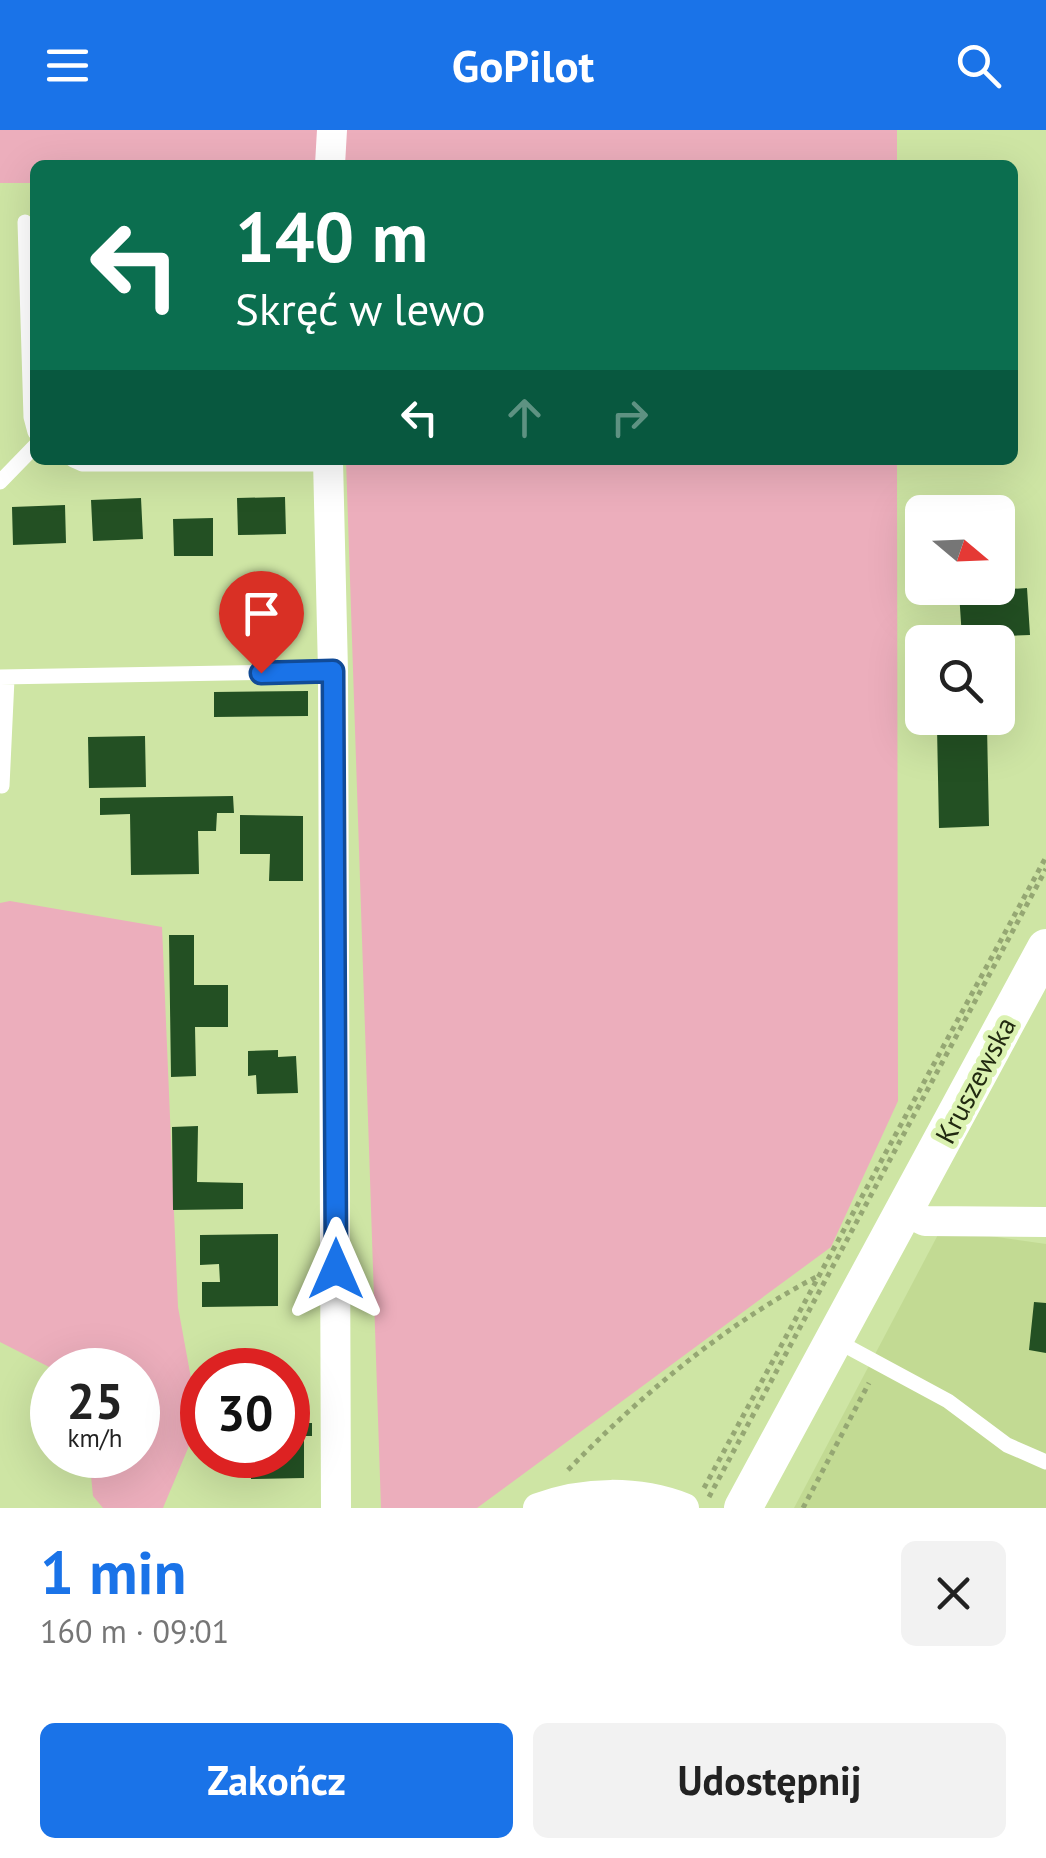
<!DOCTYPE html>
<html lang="pl">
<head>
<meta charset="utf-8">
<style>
	body { margin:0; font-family:"PT Sans",sans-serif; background:#f2f2f2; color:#222; height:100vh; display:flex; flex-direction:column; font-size:38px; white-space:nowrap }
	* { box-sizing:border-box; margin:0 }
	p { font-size:32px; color:#767676 }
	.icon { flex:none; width:55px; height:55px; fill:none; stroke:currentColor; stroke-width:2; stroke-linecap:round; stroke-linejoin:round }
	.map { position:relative; height:1378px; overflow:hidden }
	.panel { display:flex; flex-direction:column; background:#fff; flex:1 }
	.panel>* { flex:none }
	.guide { position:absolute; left:30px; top:30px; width:988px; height:305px; border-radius:15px; box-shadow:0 10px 40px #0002; background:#0b6e4f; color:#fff; overflow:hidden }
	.needle { width:65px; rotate:109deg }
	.fabs { position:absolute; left:905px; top:365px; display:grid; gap:20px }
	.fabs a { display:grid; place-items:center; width:110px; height:110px; border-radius:15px; background:#fff; box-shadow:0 10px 40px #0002; font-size:50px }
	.speed { position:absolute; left:30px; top:1218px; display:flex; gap:20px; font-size:50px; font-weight:700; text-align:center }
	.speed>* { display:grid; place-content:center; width:130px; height:130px; border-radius:50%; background:#fff; box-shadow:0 10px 40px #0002; line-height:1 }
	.speed small { font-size:25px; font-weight:400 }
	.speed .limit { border:15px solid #d22; background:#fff; color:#111 }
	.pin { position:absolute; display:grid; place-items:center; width:85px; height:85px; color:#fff; margin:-102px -42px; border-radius:50% 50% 50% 0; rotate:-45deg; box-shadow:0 0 10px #0007 }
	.pin .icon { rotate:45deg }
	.me { position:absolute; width:110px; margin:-55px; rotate:0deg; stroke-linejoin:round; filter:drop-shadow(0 0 8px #0008) }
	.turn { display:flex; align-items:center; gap:35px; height:210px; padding:0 40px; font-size:45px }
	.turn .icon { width:130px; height:130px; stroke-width:2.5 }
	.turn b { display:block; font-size:70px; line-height:85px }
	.lanes { display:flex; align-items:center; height:95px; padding:0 40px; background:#0003; justify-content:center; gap:50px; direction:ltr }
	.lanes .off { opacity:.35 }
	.round { display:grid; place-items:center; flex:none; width:105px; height:105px; border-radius:15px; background:#f2f2f2 }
	.overview { display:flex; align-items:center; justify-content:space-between; height:170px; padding:0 40px }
	h1 { font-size:60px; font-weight:700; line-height:75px; color:#1a73e8 }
	.button { display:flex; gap:20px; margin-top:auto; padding:20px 40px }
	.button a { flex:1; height:115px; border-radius:15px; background:#1a73e8; color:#fff; font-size:40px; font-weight:700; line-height:115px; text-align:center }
	.button a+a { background:#f2f2f2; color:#222 }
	header { display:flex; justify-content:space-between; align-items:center; height:130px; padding:0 40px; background:#1a73e8; color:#fff; font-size:45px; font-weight:700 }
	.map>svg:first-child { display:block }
	.built { fill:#c2da93 }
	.green { fill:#ecaebc }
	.building { fill:#235023 }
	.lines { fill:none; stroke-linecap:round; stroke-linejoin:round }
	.path { stroke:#95a773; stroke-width:5; stroke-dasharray:5 5; stroke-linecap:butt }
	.service { stroke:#fff; stroke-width:15 }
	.minor { stroke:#fff; stroke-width:30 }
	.tertiary { stroke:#fff; stroke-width:38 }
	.route-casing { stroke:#114b97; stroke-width:25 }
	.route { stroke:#1a73e8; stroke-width:18 }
	.labels { text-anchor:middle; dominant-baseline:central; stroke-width:10; stroke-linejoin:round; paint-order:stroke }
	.street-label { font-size:28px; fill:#222a11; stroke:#dbf2b1 }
</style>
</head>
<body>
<header><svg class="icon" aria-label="menu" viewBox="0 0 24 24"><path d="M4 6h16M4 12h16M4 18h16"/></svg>GoPilot<svg class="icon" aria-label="search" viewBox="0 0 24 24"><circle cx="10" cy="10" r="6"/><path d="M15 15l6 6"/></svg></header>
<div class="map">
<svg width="1046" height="1378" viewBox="0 0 1046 1378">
	<rect width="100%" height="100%" fill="#cee5a4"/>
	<path class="built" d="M941,1099L1046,1114V1378H794Z"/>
	<path class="green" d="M0,0H897V35H35V53H0Z
		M346,330H897L898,971L831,1117L477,1378H381Z
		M10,771L162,797L178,1177L199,1292L163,1378H103L93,1366L89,1325H138V1240H55L0,1212V773Z"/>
	<path class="building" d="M285,367L286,404L238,405L237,368Z
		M141,368L143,409L93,411L91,370Z
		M65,375L66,413L13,415L12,377Z
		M213,388V426H174L173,389Z
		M1027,458L1030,505L962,508L959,462Z
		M308,561V586L214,587V562Z
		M987,596L989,696L939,698L937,597Z
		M145,606L146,657L89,658L88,607Z
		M233,666L234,683H217L216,701H198L199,744L131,745L130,684L100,685V668Z
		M240,685L303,686V751H269L270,724H240Z
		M169,805H194V855H228V897H195L196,946L171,947Z
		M278,920V927L296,926L298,963L257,964L256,945L248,946V921Z
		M198,996L197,1052L243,1053V1079L173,1080L172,997Z
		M278,1104V1176L202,1177V1152H220L219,1134L200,1135V1105Z
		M1034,1172L1046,1173V1223L1029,1220Z
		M288,1278H304V1293H312V1306H304V1348L251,1349V1325H288Z"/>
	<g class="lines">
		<path class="path" d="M568,1340C641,1265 724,1195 818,1146
			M704,1358L1046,727
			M709,1367L1046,739
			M803,1378L869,1253"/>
		<path class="service" d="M25,92L31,287L35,302
			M73,330L82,334H328
			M0,352L35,316
			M0,547L333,541
			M2,656L7,549
			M835,1210L948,1271L1007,1315L1046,1332"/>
		<path class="minor" d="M330,35L332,0
			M328,330L333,541L336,1378
			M904,1081L925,1091L1046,1092
			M538,1378C584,1361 638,1360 684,1378"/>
		<path class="tertiary" d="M743,1378L1046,818"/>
	</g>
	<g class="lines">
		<defs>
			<path id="route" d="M261,543L333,541L336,1139"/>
		</defs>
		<use href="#route" class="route-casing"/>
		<use href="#route" class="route"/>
	</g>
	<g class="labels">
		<g class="street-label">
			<text transform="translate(975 950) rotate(-62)">Kruszewska</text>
		</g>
	</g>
</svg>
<div class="fabs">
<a><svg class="needle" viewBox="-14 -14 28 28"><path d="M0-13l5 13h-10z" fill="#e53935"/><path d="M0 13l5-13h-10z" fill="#767676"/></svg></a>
<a><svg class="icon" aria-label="search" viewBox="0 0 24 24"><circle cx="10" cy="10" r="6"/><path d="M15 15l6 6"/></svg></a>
</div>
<div class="speed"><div>25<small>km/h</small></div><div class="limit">30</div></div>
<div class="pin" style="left:261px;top:543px;background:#d93025"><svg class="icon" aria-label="arrive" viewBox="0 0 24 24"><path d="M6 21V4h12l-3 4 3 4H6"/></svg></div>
<svg class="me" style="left:336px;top:1139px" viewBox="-20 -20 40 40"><path d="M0-17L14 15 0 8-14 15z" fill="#1a73e8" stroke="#fff" stroke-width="4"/></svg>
<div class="guide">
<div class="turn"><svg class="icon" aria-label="left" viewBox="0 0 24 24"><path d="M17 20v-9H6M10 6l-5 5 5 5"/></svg><div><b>140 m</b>Skręć w lewo</div></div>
<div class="lanes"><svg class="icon" aria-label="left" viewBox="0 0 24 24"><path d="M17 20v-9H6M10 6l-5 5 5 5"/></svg><svg class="icon off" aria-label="ahead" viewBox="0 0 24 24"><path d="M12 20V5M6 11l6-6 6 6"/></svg><svg class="icon off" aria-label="right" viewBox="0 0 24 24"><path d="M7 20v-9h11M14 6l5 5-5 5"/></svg></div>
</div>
</div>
<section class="panel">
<div class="overview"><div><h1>1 min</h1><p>160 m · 09:01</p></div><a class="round"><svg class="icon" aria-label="close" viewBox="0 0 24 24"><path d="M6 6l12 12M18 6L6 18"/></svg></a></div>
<div class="button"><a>Zakończ</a><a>Udostępnij</a></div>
</section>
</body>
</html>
